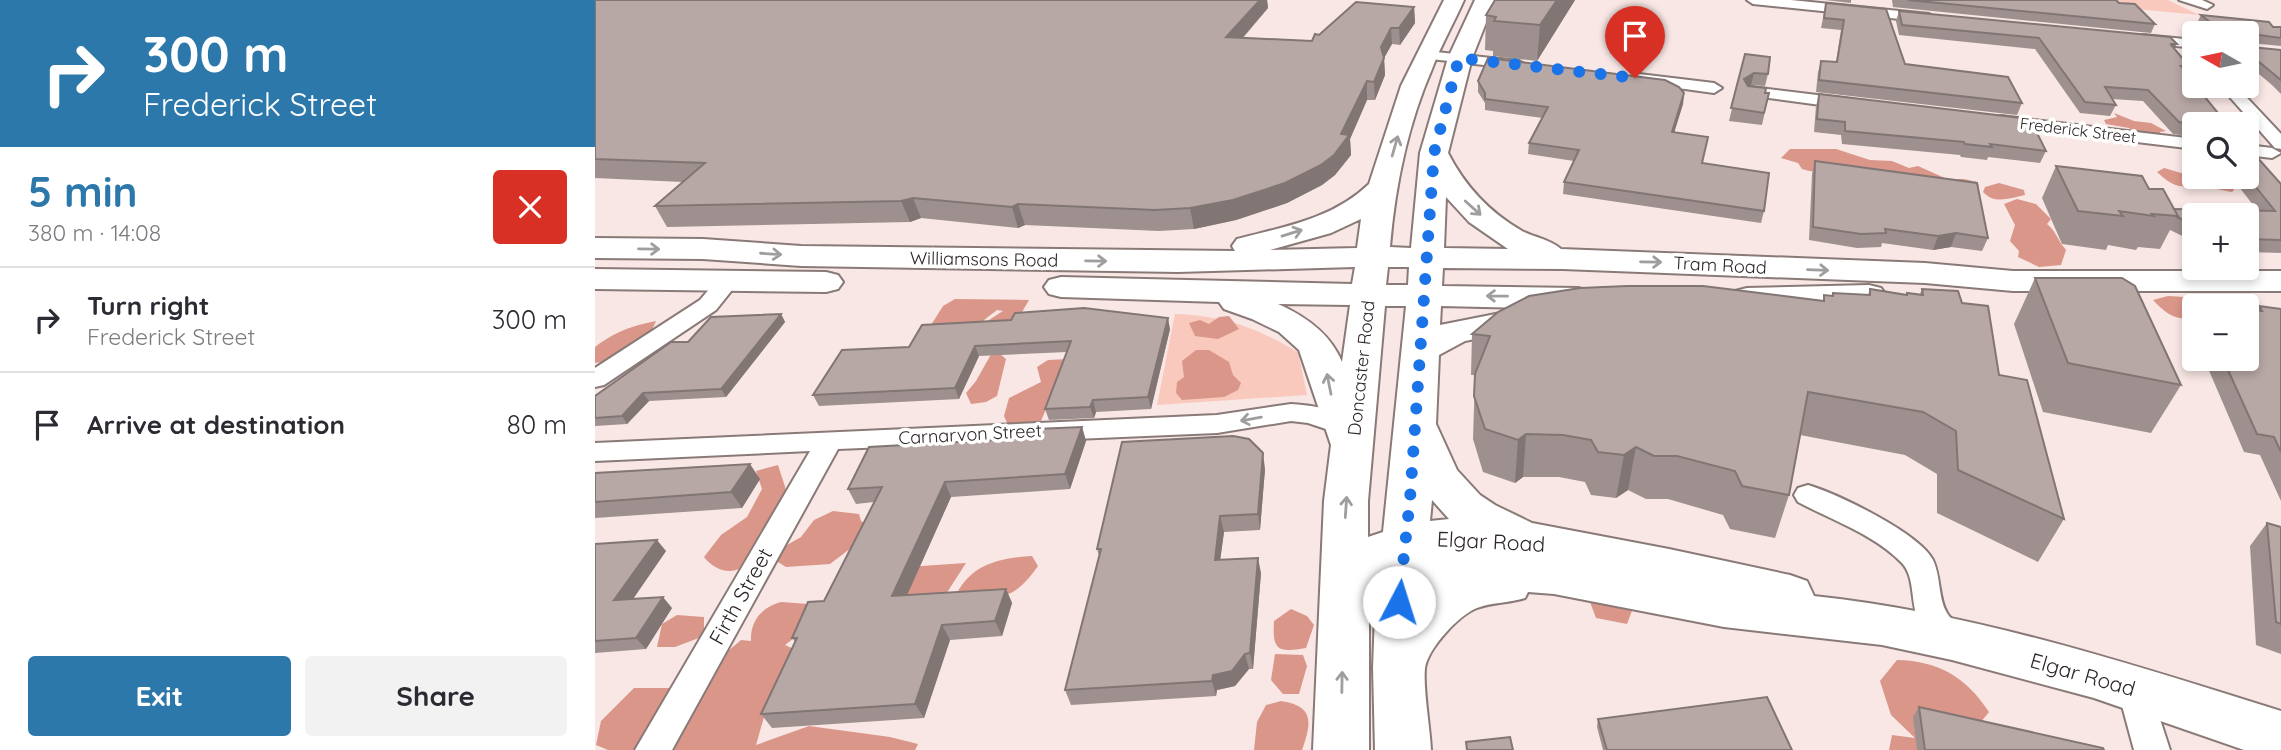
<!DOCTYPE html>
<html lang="en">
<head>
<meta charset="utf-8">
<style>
	body { margin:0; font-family:Quicksand,sans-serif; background:#f2f2f3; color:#2b2b33; height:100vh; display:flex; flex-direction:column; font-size:26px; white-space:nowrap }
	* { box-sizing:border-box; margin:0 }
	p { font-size:23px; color:#7c7c81 }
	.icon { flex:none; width:38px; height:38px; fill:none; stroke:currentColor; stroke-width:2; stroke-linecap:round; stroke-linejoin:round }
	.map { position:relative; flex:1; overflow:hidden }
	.drawer { display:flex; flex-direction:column; background:#fff; width:595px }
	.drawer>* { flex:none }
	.guide { background:#2c78ab; color:#fff; overflow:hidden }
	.needle { width:46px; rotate:279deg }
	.fabs { position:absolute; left:1587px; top:21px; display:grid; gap:14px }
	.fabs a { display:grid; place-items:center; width:77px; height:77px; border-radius:7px; background:#fff; box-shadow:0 4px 10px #0003; font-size:35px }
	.pin { position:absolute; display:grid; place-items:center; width:60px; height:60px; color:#fff; margin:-72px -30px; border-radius:50% 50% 50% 0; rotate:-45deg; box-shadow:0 0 7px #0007 }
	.pin .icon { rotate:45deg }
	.me { position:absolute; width:77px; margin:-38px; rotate:5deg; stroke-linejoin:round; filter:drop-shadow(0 0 5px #0008) }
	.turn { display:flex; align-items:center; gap:24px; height:147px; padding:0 28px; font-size:32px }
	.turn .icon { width:91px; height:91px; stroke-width:2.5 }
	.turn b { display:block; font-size:49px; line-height:60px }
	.round { display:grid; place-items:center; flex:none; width:74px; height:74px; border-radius:7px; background:#f2f2f3 }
	.head { display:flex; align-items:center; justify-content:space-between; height:119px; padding:0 28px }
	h1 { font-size:42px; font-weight:700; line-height:52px; color:#2c78ab }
	.button { display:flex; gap:14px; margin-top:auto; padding:14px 28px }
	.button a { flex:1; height:80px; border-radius:7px; background:#2c78ab; color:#fff; font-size:28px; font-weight:700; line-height:80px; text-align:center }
	.button a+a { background:#f2f2f3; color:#2b2b33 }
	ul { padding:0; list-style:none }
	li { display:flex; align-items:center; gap:21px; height:105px; padding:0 28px; border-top:2px solid #e1e1e2 }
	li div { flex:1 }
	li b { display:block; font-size:26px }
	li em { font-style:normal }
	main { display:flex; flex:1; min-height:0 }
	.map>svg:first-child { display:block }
	.green { fill:#fac9be }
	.forest { fill:#da9689 }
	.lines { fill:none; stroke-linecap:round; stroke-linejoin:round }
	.street-casing { stroke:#897a77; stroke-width:4 }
	.primary-casing { stroke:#897a77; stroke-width:4 }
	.street { fill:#fff; fill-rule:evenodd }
	.primary { fill:#fff; fill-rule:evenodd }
	.wall { fill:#9e908e }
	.shaded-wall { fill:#817674 }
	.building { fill:#b8a8a5; stroke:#817674; stroke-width:2 }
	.oneway { stroke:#a09d9d }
	.route { stroke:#1a73e8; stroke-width:12; stroke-dasharray:0 21.6 }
	.labels { text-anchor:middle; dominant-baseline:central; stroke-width:7; stroke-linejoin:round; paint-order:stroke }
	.far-street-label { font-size:16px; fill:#2c2625; stroke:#fff }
	.street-label { font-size:18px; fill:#2c2625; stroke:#fff }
	.near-street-label { font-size:21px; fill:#2c2625; stroke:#fff }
</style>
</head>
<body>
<main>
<section class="drawer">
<div class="guide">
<div class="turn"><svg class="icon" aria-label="right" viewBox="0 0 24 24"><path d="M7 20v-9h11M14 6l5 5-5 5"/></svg><div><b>300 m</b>Frederick Street</div></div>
</div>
<div class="head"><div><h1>5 min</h1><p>380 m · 14:08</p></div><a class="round" style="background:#d93025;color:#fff"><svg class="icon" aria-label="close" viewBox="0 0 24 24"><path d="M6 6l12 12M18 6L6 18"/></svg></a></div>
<ul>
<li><svg class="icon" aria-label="right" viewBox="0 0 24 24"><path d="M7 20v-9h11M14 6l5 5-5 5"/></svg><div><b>Turn right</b><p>Frederick Street</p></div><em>300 m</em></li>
<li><svg class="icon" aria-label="arrive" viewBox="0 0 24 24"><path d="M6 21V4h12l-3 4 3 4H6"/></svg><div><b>Arrive at destination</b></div><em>80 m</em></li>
</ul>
<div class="button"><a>Exit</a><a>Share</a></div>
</section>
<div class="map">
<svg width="1686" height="750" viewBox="0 0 1686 750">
	<rect width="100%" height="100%" fill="#f8e7e4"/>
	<path class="green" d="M1515,0H1573L1604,15L1520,7Z
		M580,314C630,316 660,327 703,352L712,395L562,405Z"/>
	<path class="forest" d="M1519,113L1539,121L1556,123L1571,131L1565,132V136L1540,134L1534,128L1511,124L1509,120L1522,117Z
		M1195,149H1241L1275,160L1297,161L1314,168L1323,166L1352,179H1369L1382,182L1384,186L1381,188L1214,171L1207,169L1203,163L1186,158Z
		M1569,168L1600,177H1631L1643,185L1637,192C1628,191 1618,187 1609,187C1586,186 1581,190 1562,172Z
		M1404,183L1429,190L1430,195C1414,198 1400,205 1388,192L1390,187Z
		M1422,199L1441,204L1456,219L1452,224C1461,231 1463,241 1471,250L1466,265L1444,267L1423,257L1424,251L1415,241L1420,225L1409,204Z
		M1573,296L1607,298L1627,306H1600L1599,318C1580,321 1570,313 1558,300Z
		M360,299L434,300L427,312H423L427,317L415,326H395L394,320L408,311L402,310L389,320L387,326L336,325L348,306Z
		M634,316L644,329L623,339L600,336L594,323L605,320L614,324L624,317Z
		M61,321C51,347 26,359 0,363V347C20,332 36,326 61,321Z
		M399,349L411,359L402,396L391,402L376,404L371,393L381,381Z
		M601,350H614L634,362L638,375L646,383L643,390L629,397L587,400L581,393L582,382L589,377L587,361Z
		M473,359L445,423L429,427L413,425L409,416L414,398L446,382L442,367L453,360Z
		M183,465L193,496C185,509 162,555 152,564C137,577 119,570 109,557L126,535L152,517L167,489L161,471Z
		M238,511L264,514L266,521L281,529L235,564L191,567L173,556L206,537L219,520Z
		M437,556L443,566C415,605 406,596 362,593C378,563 406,558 437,556Z
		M371,563L342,608L270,589L297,568Z
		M1005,592L1038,608L1032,624L1001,618L995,602Z
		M186,602L213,604L203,635L190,645L207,653L169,717L161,745L214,726L295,737L323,744L320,750H70L88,705L132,652L146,640L156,641C155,621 167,607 186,602Z
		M696,609L712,616L719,625L711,648C683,653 677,650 679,621Z
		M82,615L109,617V636L80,647H62L67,624Z
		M680,654L708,655L712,666L704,694H688L676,680Z
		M1302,660C1344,661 1371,677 1394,712L1385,723L1332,750H1294L1297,735L1320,738L1296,715L1285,681Z
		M39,688H74L78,700L41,750H13L1,745L6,721Z
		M686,701C719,706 717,722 707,750H659L662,722L671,705Z"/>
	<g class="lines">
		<defs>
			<path id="street" d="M1152,0H1196L1334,14L1341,18L1334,22L1158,4Z
				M1584,0H1607L1618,5L1612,9Z
				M1548,35L1600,40V48L1543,42L1541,39Z
				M832,51L924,61L931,65L924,69L827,58L825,55Z
				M1044,74L1119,83L1127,88L1119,93L1039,82L1036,79Z
				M1625,86H1641L1686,134V149L1680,148Z
				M1157,87L1255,99L1263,104L1255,109L1151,95L1149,92L1151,89Z
				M1406,116L1600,139V149L1400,125L1398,121L1400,117Z
				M1652,145L1677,148L1686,153L1677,158L1652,155Z
				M134,274L142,275L145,280L121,310L9,385L0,387V368L105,300L126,275Z
				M696,404C713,405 749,409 759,425L755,431L746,434L713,423L696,421L622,433L243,449L77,750H40L215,451L0,461V443L622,415Z
				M1213,485C1243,494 1324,533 1338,560C1346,577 1343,598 1352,613C1358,623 1368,626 1373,637L1369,647C1356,651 1349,650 1339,642C1309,619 1325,582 1307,563C1280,535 1237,520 1203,502L1199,495L1203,488Z
				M1539,672L1551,676L1575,750H1539L1522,687L1527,676Z"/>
			<path id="primary" d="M849,0H869C859,23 846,45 837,69C813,124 800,187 795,247L816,248L825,153L853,58L880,0H900L877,58L853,153C870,186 894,212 927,231C939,237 956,240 966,249L1330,263L1418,271H1686V291H1418L1330,283L968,269L848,268L847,286L983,288L995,291L1000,298L995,305L983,308H944L951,309L956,317L951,325L870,341L844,355L841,424L862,470L885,495L900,505L937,523L1074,549L1195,575L1212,581L1219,596C1380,613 1532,663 1686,711V750H1649L1499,698L1357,660L1287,645L1129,627L959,594L933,592L930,598C915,603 898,602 882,608C864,615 833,648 830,668C828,690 835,727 836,750H780L778,668L781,586H774V750H718L729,501L736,445L704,350L684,332L657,319L629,309L624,302L466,297L454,294L449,287L454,280L466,277L757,284L760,267L583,272L206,266L108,259L0,258V238L108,239L206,246L640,251L637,246L642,239C688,227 738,219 774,184L806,86ZM851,197L874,222L913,249L849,248ZM766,219L762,248L675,250L736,233ZM793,267H814L813,285H791ZM683,304L755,305L747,362C735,333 710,316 683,304ZM790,306H811L788,532L773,537V501ZM846,306L931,308L845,325ZM837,500L854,519L835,521Z
				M0,269L231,272L243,275L248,282L243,289L231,292L0,289Z
				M1274,285L1286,288L1291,295L1286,302L1274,305L1152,308L1140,305L1135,298L1140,291L1152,288Z"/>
		</defs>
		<use href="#street" class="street-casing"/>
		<use href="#primary" class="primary-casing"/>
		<use href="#street" class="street"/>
		<use href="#primary" class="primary"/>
	</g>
	<path class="wall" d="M0,0H672L673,8L648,38L717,41L724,35L819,7L820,23L805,45L797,44L789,58L790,75L780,100H772L755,139L756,155L740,175L727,185L692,203L641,220L599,229L564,231L430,225L423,228L326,218L315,222L72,227L60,206L88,182L0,178Z
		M900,0H980L942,61L898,56V51L890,50L891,15Z
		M1230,0H1256V3Z
		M1297,0H1521L1524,3L1560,24L1556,33L1298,7Z
		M1231,3L1310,64L1427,103L1422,115L1221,92L1223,72L1226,61L1241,62L1246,30L1226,28Z
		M1304,11L1582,44L1579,49L1594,66L1591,73L1600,124V137L1578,134L1548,101L1517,99L1521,105L1515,116L1485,113L1440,49L1304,35L1301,21Z
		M1606,15L1686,27V46L1655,43L1656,47L1686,50V94L1677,85L1652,64V33H1615L1602,23Z
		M1150,54L1173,74L1170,86L1156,85L1154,86L1170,93H1174L1167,125L1134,121Z
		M883,81L1089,93L1088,104L1079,132L1107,164L1169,211L1166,223L968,194L969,182L979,161L933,154L934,143L948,118L890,110V103L883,92Z
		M1224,94L1451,151L1445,163L1393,157L1392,160L1366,157L1365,155L1247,144L1246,135L1219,132L1221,106Z
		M1600,140V157L1594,151Z
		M1220,161L1393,238L1387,251L1356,247L1338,250L1287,243L1286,247L1262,248L1214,240L1217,174Z
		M1461,166L1554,189L1579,209L1662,210L1637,178L1628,177H1652L1686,184V253L1652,252V215H1600V242L1575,230L1565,249L1543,247L1541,250L1513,245L1511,250L1467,244L1447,198Z
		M1440,278L1586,385L1556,433L1448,412L1419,324Z
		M1275,289L1311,295L1312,293L1325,294L1327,289L1367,303L1404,375L1469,519L1443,562L1342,513V474L1310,455L1205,435L1194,495L1180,538L1135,529L1128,515L1073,499H1051L1033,490L1021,498L996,495L990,482L964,477H928L920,483L888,472L878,439L880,375H876L877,334L1228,300L1229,295L1237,296L1238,293L1273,295Z
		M1664,306L1686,309V501L1665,455L1649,452L1609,359H1652L1661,310Z
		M1600,309V336L1593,320Z
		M186,314L190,322L131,397L54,401L32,424L0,426V396L93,342Z
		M575,329L556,409L501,412L499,418L454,420L450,409L472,352L384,356L364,399L224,406L218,395L314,347Z
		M487,427L491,441L475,489L356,497L312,595L411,589L417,603L407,636L355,640L329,718L177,728L166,714L200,642L197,638L229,601L279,502L261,504L253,489L436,438Z
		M670,469L665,530L629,532L625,560L666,573L658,669H654L640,686L622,690L621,696L476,705L470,690L504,556L502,549Z
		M0,473L165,479L147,508L0,518Z
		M1672,523L1686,527V654L1661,645L1655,546Z
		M0,544L71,551L38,599L77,608L51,649L0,653Z
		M1324,707L1509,750H1322L1318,717Z
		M1003,719L1197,750H1008L1002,727Z"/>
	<path class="shaded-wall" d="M665,0H672L673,8L633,54L631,37Z
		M962,0H980L942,61L945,25Z
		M819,7L820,23L805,45L804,28Z
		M796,28L797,44L789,58L790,75L780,100L779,82L786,47Z
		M1159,73L1156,85L1147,91L1149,79Z
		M772,81V100L755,139L756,155L740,175L727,185L692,203L641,220L599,229L595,208L746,134Z
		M1089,93L1088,104L1076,143L1077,132Z
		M318,198L326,218L315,222L306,201Z
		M423,204L430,225L423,228L417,207Z
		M1361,233L1356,247L1338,250L1343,236Z
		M186,314L190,322L131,397L126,389Z
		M573,318L575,329L556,409L553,397Z
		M380,346L384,356L364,399L360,388Z
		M48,393L54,401L32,424L27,416Z
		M498,400L501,412L499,418L495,407Z
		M487,427L491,441L475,489L470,474Z
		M931,434L928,477L920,483L923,440Z
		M1041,447L1033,490L1021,498L1029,455Z
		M668,453L670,469L665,530L663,514Z
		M155,464L165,479L147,508L136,492Z
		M350,482L356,497L305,611L297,596Z
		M625,516L629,532L623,576L620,560Z
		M62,540L71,551L29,612L19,600Z
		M663,558L666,573L658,669L655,653Z
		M411,589L417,603L407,636L400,621Z
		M68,597L77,608L51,649L41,638Z
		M347,625L355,640L329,718L320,704Z
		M650,654L654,669L640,686L622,690L621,696L617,681L618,675Z"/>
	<path class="building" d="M0,0H665L631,37L717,41L720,34L724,35L761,2L819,7L804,28H796L786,47L789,58L779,82L772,81L746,134L754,135L739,155L726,165L690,183L638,200L595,208L560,210L423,204L417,207L318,198L306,201L60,206L110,163L0,159Z
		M900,0H962L945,25L899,21L901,17L891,15Z
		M1313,0H1521L1524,3L1540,4L1560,24Z
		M1231,3L1291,9L1310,64L1413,77L1427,103L1224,80L1226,61L1242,62L1249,20L1229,18Z
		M1304,11L1575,37L1582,44H1577L1580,47L1577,46L1594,66H1586L1600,83V86H1601L1632,124L1600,125L1584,122L1553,90L1510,87L1521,105L1490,102L1444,38L1307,25Z
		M1606,15L1674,22L1678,27H1686V38L1657,34L1654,37L1656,47L1686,50V80L1652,52V33H1629Z
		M1150,54L1175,57L1173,74L1159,73L1149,79L1153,86L1171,88L1170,93H1174L1169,113L1136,108Z
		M893,58L1070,80L1084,87L1089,93L1077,132L1113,137L1107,163L1174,173L1169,211L969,182L984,150L934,143L953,107L890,99V93L883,81Z
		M1224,94L1435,119L1451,151L1395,144L1397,147L1370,144L1369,142L1250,131V122L1222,119Z
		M1652,146L1686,184V240L1652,239V215H1600V226L1582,217L1583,216L1579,209L1680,211L1652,176Z
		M1220,161L1382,183L1393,238L1361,233L1343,236L1290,229L1291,233L1266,234L1218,227Z
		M1461,166L1547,176L1554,189H1568L1583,216L1557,214L1559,216L1524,211L1528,216L1483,211Z
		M1440,278H1527L1540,286L1586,385L1473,363Z
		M1032,286H1108L1229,301V295L1238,296V293L1275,295V289L1312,295V293L1328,295L1327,289L1363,291L1367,303L1393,306L1404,375L1432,380L1469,519L1363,470L1361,431L1328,412L1213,392L1194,495L1147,486L1140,471L1082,456H1059L1041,447L1029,455L1003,452L996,440L968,435L931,434L923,440L890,429L879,396L880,374L895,336L877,334L903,312L934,296L985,288Z
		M1603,303L1629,306H1604Z
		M1664,306L1686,309V452L1679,437L1662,434L1628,359H1652V309L1667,311Z
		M489,308L573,318L553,397L498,400L495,407L450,409L476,341L380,346L360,388L218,395L247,350L314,347L327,325L416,320L420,313Z
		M186,314L126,389L48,393L27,416L0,418V396L76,342H93L116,317Z
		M487,427L470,474L350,482L297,596L411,589L400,621L347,625L320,704L166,714L202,638H197L213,602L229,601L287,487L253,489L274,447L436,438L440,429Z
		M638,436L654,439L668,453L663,514L625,516L620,560L663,558L655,653L650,654L637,671L618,675L617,681L470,690L506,549H502L527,442Z
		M155,464L136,492L0,502V473Z
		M1672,523L1686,527V624L1681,622Z
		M62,540L19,600L68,597L41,638L0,641V544Z
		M1172,697L1197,750H1012L1003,719Z
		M1324,707L1508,748L1509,750H1330Z
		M915,737L918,750H872L871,742Z"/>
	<defs><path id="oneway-shaft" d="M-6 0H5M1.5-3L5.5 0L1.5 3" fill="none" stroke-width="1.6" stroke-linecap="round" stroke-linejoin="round" transform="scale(1.75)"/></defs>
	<g class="oneway">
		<use href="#oneway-shaft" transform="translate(800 146) rotate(-74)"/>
		<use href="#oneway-shaft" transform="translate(878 208) rotate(42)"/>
		<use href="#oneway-shaft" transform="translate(697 233) rotate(-17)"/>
		<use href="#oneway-shaft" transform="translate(54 249) rotate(1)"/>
		<use href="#oneway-shaft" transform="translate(176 254) rotate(4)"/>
		<use href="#oneway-shaft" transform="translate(501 261) rotate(1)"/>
		<use href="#oneway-shaft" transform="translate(1056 262) rotate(1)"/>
		<use href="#oneway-shaft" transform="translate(1223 270) rotate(2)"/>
		<use href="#oneway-shaft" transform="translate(902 296) rotate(-179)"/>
		<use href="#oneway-shaft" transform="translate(734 384) rotate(-101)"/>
		<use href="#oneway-shaft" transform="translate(656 419) rotate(170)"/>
		<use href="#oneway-shaft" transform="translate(751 507) rotate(-86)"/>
		<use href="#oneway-shaft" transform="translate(747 682) rotate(-89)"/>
	</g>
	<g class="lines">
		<path class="route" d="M804,602L815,499L839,153L864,58L1040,78"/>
	</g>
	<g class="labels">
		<g class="far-street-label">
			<text transform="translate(1483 130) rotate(7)">Frederick Street</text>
		</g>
		<g class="street-label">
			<text transform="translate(389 259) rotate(1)">Williamsons Road</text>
			<text transform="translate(1125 265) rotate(3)">Tram Road</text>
			<text transform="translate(766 368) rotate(-84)">Doncaster Road</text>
			<text transform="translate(375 434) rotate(-3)">Carnarvon Street</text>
		</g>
		<g class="near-street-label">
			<text transform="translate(896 541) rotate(3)">Elgar Road</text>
			<text transform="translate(145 596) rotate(-61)">Firth Street</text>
			<text transform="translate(1488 674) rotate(16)">Elgar Road</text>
		</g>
	</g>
</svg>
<div class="fabs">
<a><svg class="needle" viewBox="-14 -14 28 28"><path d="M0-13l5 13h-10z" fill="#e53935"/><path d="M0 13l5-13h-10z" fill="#7c7c81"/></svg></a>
<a><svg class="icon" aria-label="search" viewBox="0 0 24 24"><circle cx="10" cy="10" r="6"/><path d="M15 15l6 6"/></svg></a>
<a>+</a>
<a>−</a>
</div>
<div class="pin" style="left:1040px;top:78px;background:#d93025"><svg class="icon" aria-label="arrive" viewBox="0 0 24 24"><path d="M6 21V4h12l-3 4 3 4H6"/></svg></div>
<svg class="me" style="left:804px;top:602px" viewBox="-20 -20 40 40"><circle r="19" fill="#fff"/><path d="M0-13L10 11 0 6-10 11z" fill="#1a73e8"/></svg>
</div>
</main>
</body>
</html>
